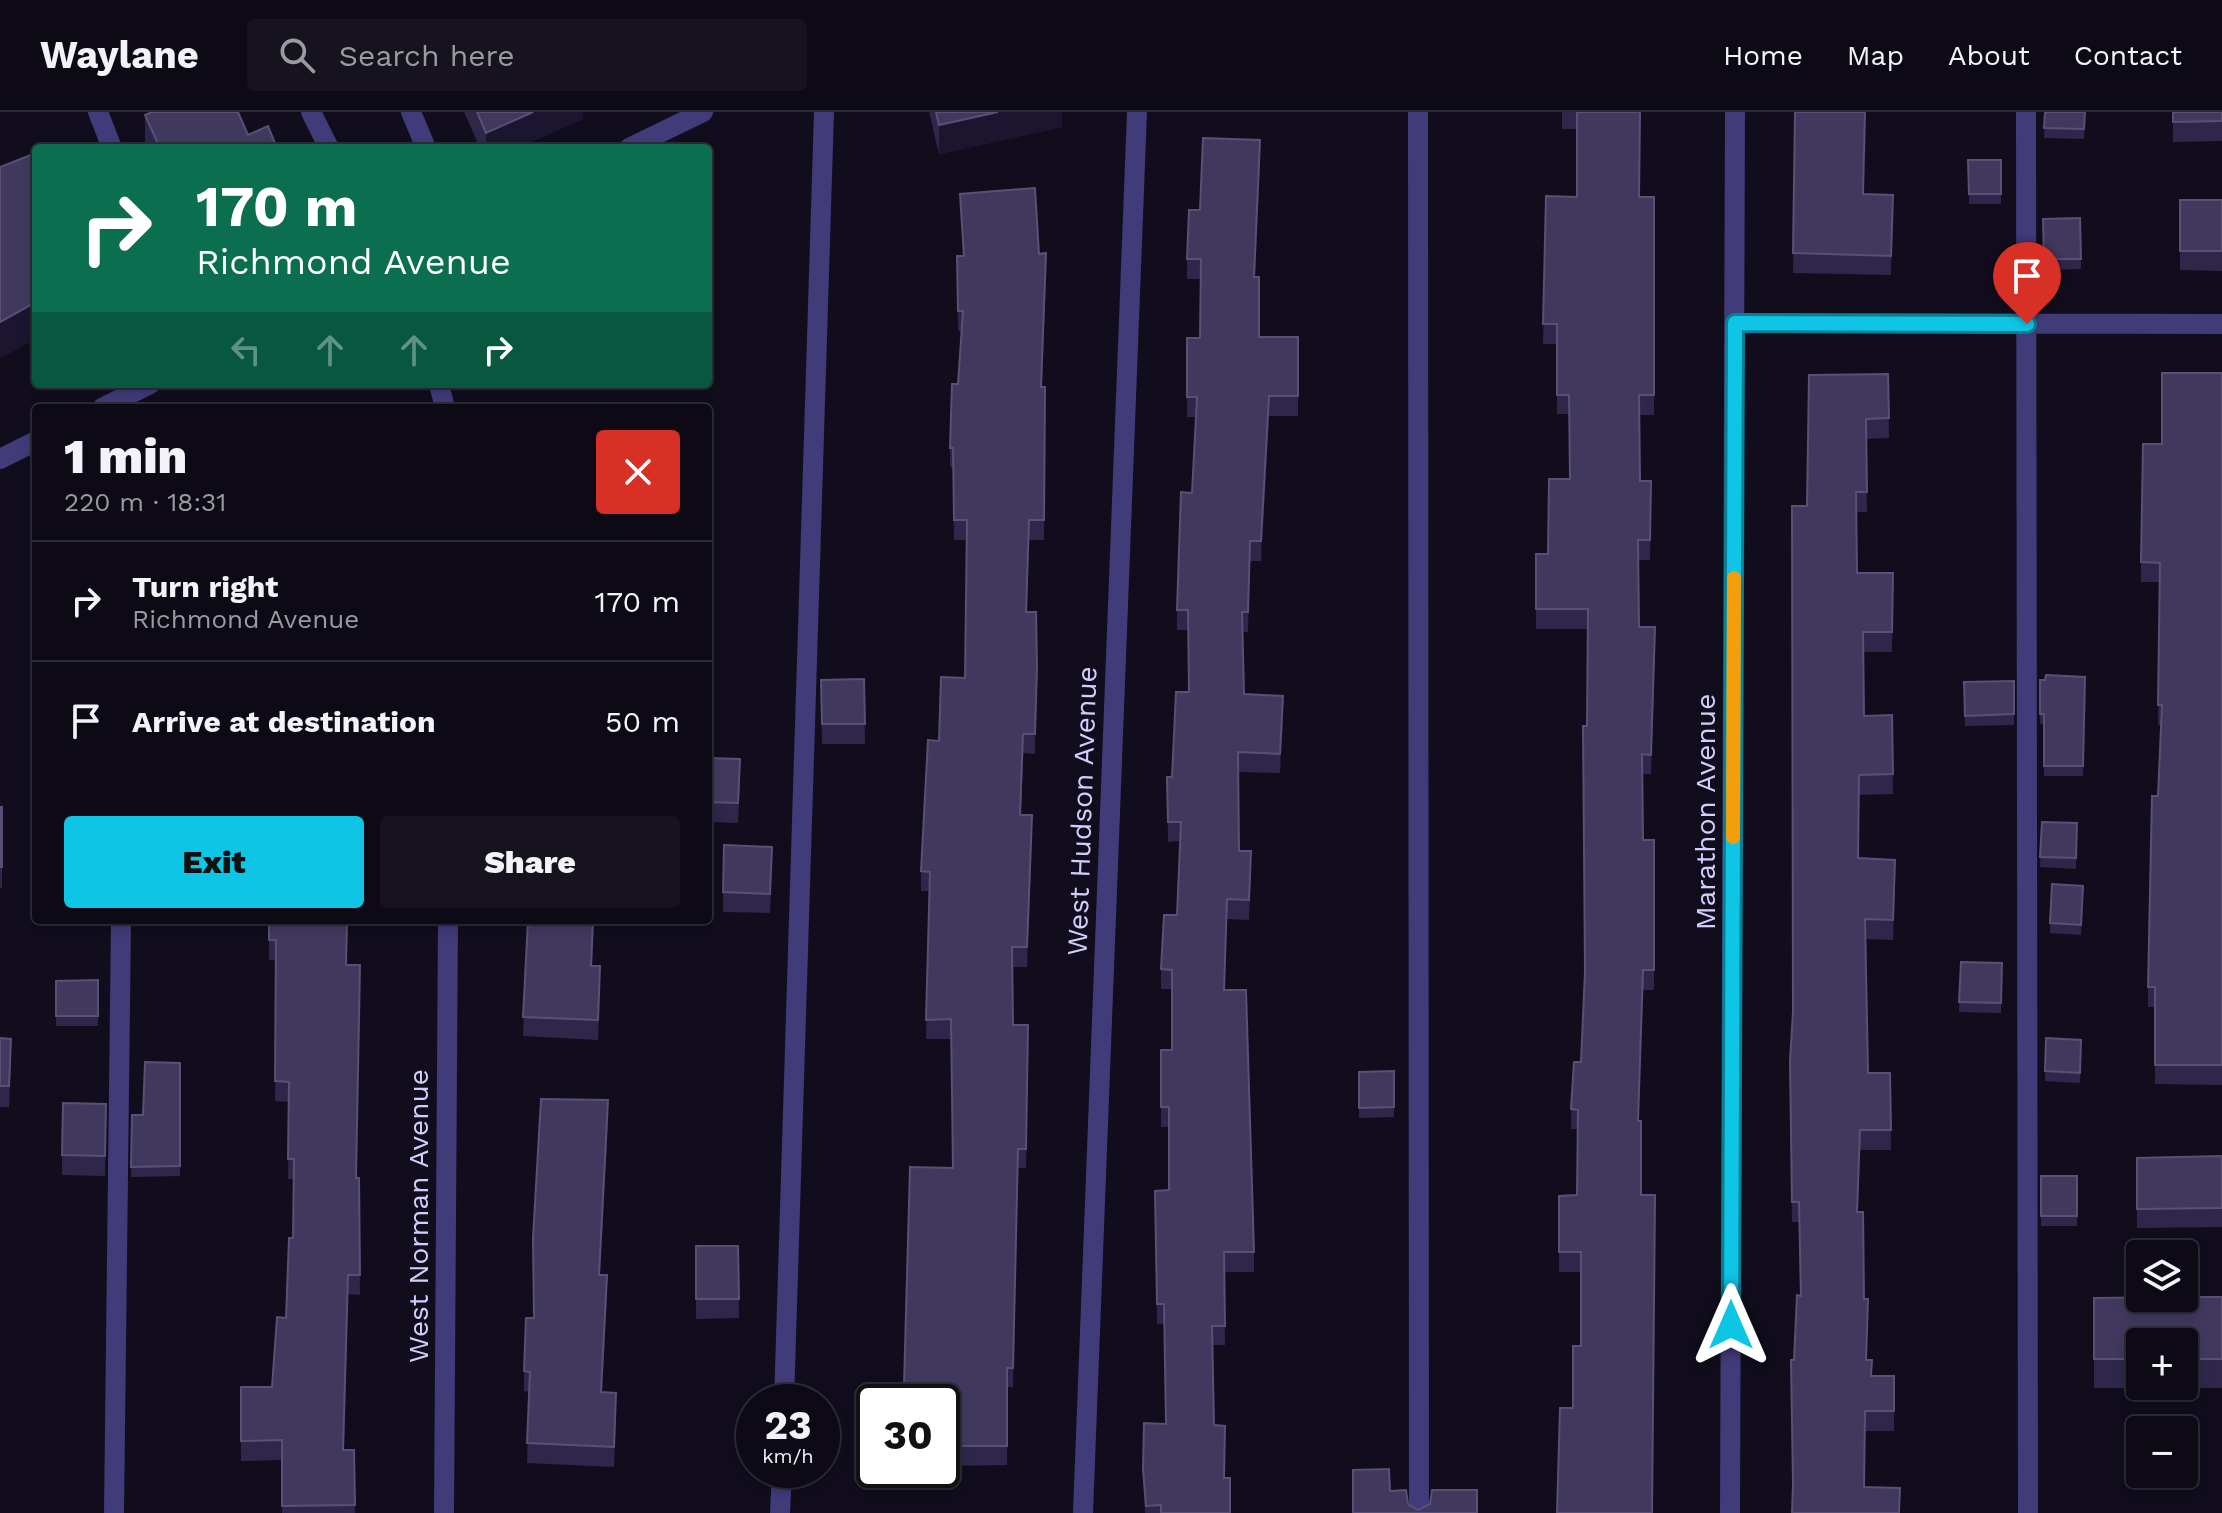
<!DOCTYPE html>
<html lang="en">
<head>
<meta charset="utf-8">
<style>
	body { margin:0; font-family:"Work Sans",sans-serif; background:#16131f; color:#f1f3f6; height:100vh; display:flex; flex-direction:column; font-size:30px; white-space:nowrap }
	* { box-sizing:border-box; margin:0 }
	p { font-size:26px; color:#9a9aa1 }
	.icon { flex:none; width:44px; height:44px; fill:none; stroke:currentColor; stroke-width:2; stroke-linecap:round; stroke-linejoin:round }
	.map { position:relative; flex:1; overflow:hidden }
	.panel { position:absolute; left:32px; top:292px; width:680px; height:520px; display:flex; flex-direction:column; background:#0d0a16; border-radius:8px; box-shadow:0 4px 12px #0003,0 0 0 2px #2d2b35 }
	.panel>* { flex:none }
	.top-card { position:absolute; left:32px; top:32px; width:680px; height:244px; border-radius:8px; box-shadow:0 4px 12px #0003,0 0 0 2px #2d2b35; background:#0b6e4f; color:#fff; overflow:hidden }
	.tools { position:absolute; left:2126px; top:1128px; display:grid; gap:16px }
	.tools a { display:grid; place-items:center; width:72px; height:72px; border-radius:8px; background:#0d0a16; box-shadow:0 4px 12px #0003,0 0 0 2px #2d2b35; font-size:40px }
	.speed { position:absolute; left:736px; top:1272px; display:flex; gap:16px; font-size:40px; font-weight:700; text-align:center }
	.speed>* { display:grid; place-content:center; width:104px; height:104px; border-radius:50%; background:#0d0a16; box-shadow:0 4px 12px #0003,0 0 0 2px #2d2b35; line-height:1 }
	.speed small { font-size:20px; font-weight:400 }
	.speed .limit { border:4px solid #111; border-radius:12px; background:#fff; color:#111 }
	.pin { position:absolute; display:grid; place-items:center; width:68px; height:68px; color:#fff; margin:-82px -34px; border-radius:50% 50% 50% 0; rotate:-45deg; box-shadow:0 0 8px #0007 }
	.pin .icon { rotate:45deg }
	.me { position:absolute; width:88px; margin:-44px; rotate:0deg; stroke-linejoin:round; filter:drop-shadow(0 0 6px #0008) }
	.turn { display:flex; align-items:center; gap:28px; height:168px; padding:0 32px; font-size:36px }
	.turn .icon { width:104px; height:104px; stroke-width:2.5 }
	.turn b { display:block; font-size:56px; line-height:68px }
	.lanes { display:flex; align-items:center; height:76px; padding:0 32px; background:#0003; justify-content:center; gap:40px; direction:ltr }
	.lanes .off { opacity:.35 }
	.round { display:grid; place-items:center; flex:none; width:84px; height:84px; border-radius:8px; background:#16131f }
	.head { display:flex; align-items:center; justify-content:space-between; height:136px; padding:0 32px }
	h1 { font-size:48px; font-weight:800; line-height:60px }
	.button { display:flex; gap:16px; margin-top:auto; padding:16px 32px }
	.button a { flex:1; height:92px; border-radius:8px; background:#0fc5e5; color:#111; font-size:32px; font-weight:800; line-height:92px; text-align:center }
	.button a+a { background:#16131f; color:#f1f3f6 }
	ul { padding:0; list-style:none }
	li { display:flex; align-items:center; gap:24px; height:120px; padding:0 32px; border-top:2px solid #2d2b35 }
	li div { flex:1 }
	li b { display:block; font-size:30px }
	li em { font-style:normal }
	header { display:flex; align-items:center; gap:48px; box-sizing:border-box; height:112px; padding:0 40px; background:#0d0a16; border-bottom:2px solid #2d2b35 }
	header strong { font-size:38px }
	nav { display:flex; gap:44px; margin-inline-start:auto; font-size:28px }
	.search { width:560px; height:72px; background:#16131f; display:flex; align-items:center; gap:20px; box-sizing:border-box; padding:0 28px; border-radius:8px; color:#9a9aa1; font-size:30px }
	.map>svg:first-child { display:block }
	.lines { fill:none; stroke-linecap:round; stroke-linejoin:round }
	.minor { stroke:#413b79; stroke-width:20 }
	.wall { fill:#2f274a; fill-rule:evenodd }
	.shaded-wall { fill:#1c1530 }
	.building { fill:#41395d; stroke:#585076; stroke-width:2 }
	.route-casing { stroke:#0a8095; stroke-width:20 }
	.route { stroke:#0fc5e5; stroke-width:14 }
	.slow { stroke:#f59e0b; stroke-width:14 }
	.labels { text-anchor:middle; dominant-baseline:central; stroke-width:7; stroke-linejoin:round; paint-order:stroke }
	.street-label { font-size:28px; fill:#d4cdfc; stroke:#110d1d }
</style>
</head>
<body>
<header>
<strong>Waylane</strong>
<div class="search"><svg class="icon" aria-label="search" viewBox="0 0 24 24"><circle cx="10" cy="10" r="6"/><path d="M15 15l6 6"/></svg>Search here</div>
<nav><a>Home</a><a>Map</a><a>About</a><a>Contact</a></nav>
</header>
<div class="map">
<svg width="2222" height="1401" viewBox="0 0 2222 1401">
	<rect width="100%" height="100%" fill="#110d1d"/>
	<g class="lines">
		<path class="minor" d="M98,0L112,36
			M311,0L329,36
			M411,0L426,36
			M1418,0L1419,1401
			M2026,0L2028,1401
			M629,36L703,0
			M1735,211L2222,212
			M439,272L445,296
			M102,296L150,272
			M0,347L36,329
			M784,1290L824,0
			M114,1401L121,808
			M444,1401L448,808
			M780,1401L782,1358
			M1083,1401L1137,0
			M1730,1401L1735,0"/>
	</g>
	<path class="wall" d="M464,0H583V7L517,36H480Z
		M929,0H1062V15L939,42Z
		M1562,0H1640V85H1654V303H1639L1640,369L1651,389L1650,448H1638L1639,515L1655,535L1651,662H1642L1643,728H1654V878H1643L1573,1296L1581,1234V1160H1559V1084L1577,1083L1578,1017H1571V997L1581,950L1585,862L1588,517H1536V442H1548L1570,367L1569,302H1557V232H1543L1546,84L1577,85V17H1562Z
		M1795,0L1864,82L1893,83L1891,163L1793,161Z
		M2045,0H2085L2084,27L2044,26Z
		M2173,0H2222V29L2173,30Z
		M145,3L248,23L277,36H148L145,30Z
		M1260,48L1255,165L1259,225H1298V304H1269L1261,449H1250L1248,520H1243L1244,582L1283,604L1280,661L1238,660L1239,739L1251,759L1249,808L1227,807L1224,878L1254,1140V1160H1224L1225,1233H1213L1214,1313L1230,1401H1145L1143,1357L1166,1312L1164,1212H1157L1155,1079L1169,1078V1015H1161V938H1172V877H1161V857L1177,803L1180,729L1168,730L1167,665H1172L1189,580L1188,518H1177V498L1192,381L1196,305H1187V226H1200L1201,167H1187V147L1200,98Z
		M1968,48H2001V92H1969Z
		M960,82L1039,142L1046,161L1042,275H1045L1044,428H1029L1027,500H1036L1035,642L1023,641L1021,703L1032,723L1027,855H1012L1013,913H1028L1026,1056H1018L1013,1275H1007V1353L942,1354V1290L904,1274L953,1056L951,927H926L929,779H921V759L939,629L965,566L967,428H954L953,356L950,355V336L958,272L962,219H958L957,144H963Z
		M2180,88H2222V159L2180,158Z
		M2080,106L2081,157L2044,158L2043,107Z
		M2222,261V973L2155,972V895H2148V875L2161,613H2158L2160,470H2141V450L2162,332Z
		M1888,262L1889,326L1866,327L1867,400H1856L1857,461H1893L1892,540H1863L1864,604L1892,603L1893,682L1859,683V746L1895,767L1893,828L1866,827L1868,961H1890L1891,1038H1860L1858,1100L1864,1187L1868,1207L1866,1248L1872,1264H1894V1319H1865L1793,1378L1794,1248L1800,1184L1799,1110H1792L1790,969L1793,901L1807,394Z
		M2085,565L2083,664H2044V612H2040V568Z
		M864,567L865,632H822L821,568Z
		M2014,569V613L1965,614L1964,570Z
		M708,646L740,667L738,711L708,710Z
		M0,695H2V776H0Z
		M2042,710L2077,711L2076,757L2040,755Z
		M772,754L770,801L723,800V780Z
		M2083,784L2081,823L2050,821V811Z
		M269,808L347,853L357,1066H359L360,1183L348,1182L344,1338H354L355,1401H282V1348L241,1349V1275H272L286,1206L293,1126L294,1067H288L289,990L275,989L276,848H269Z
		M528,808H594L592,854L600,874L598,928L523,924Z
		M1961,850L2002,851L2001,901L1959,900Z
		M98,868V914H56V869Z
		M0,926L11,948L9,995H0Z
		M2046,926L2081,928L2080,971L2045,969Z
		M180,951V1064L131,1065L132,1003H143Z
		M1394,959V1005L1359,1006V960Z
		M106,992L105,1064L62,1063V1043Z
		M608,1008L600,1163L607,1183L602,1280L616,1300L614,1355L527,1351L529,1280L524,1279V1259L534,1206Z
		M2222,1044V1115L2137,1116V1046Z
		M2041,1064H2077V1114H2041Z
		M696,1134H738L739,1206L696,1207Z
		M2222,1185V1276H2094V1186ZM2140,1230H2184V1274H2140Z"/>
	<path class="shaded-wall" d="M533,0H583V7L517,36H486V21Z
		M998,0H1062V15L939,42V13Z
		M1260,28V48L1254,185V165Z
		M36,190V227L0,247V210Z
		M1269,284V304L1261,449V429Z
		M1283,584V604L1280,661V642Z
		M1032,703V723L1027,855V835Z
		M608,988V1008L599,1183V1163Z
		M607,1163V1183L601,1300V1280Z"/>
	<path class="building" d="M152,0H238L248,23L268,14L277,36H160L145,3Z
		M477,0H533L486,21Z
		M936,0H998L939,13Z
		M1577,0H1640L1639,85H1654V283H1639L1640,369H1651L1650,428H1638L1639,515H1655L1651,643L1642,642L1643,728H1654V858H1643L1638,1009H1641V1083H1655L1652,1401H1557L1560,1296H1573V1234H1581V1140H1559V1084L1577,1083L1578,998L1571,997L1574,950H1581L1585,859L1583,614H1587L1588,497H1536V442H1548L1549,367H1570L1569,283H1557V212H1543L1546,84L1577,85Z
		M1795,0H1865L1863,82L1893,83L1891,144L1793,141Z
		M2045,0H2085L2084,17L2044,16Z
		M2173,0H2222V9L2173,10Z
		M1203,26L1260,28L1254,165H1259V225H1298V284H1269L1261,429H1250L1248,500H1242L1244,582L1283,584L1280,642L1238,640L1239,739H1251L1249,788L1227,787L1224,878H1246L1254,1140H1224L1225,1214H1212L1214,1313L1225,1314L1224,1366H1230V1401H1161V1393L1146,1394L1143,1357L1144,1311L1166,1312L1164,1192H1157L1155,1079L1169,1078V995H1161V938H1172V858L1161,857L1164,803H1177L1181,710H1168L1167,665H1172L1176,580H1189L1188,498H1177L1181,380L1192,381L1197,285H1187V226H1200L1201,147H1187L1189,98H1200Z
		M36,41V190L0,210V55Z
		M1968,48H2001V82H1969Z
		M1035,76L1039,142L1046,141L1041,275H1045L1044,408H1029L1026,500H1036L1037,555L1035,622H1023L1020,703H1032L1027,835H1012L1013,913H1028L1026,1037H1018L1013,1256H1007V1334H942V1290H898V1274H904L910,1055L953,1056L951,907L926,908L930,760L921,759L928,628L939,629L941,565L965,566L967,408H954L953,336H950L952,272H958L963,199H958L957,144H964L960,82Z
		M2180,88H2222V139H2180Z
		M2080,106L2081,147H2044L2043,107Z
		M2162,261H2222V953H2155V875H2148L2152,684H2158L2162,593H2158L2160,451L2141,450L2143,332H2162Z
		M1888,262L1889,306L1866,307L1867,380H1856L1857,461H1893L1892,520H1863L1864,604L1892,603L1893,662L1859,663L1858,746L1895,748L1893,808L1865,807L1868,961H1890L1891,1018H1860L1857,1100H1863L1864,1187H1868L1866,1248H1872L1871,1264H1894V1299H1865L1864,1375L1900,1376L1899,1401H1792L1793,1372L1791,1248H1794L1797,1183L1801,1184L1799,1090H1792L1790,949L1793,900L1792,394H1807L1809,263Z
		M590,292L591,296H572Z
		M2046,563L2085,565L2083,654H2044V602H2040V568H2045Z
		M864,567L865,612H822L821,568Z
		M2014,569V602L1965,604L1964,570Z
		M708,646L740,647L738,691L708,690Z
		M0,695H2V755H0Z
		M2042,710L2077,711L2076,746L2040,745Z
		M724,733L772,735L770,782L723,780Z
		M2052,772L2083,774L2081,813L2050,811Z
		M269,808H347L346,853H360L356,1066H359L360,1163H348L343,1338H354L355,1393L282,1394V1328L241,1329V1275H272L277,1205L286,1206L289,1126H293L294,1047H288L289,970L275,969L276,828H269Z
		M528,808H593L591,854H600L598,908L523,905Z
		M1961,850L2002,851L2001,891L1959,890Z
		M98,868V904H56V869Z
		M0,926L11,927L9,974H0Z
		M2046,926L2081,928L2080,961L2045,959Z
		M145,950L180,951V1054L131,1055L132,1003H143Z
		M1394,959V995L1359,996V960Z
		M541,987L608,988L599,1163H607L601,1280L616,1281L614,1335L527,1331L530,1260L524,1259L526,1206H534L533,1126Z
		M63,991L106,992L105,1044L62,1043Z
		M2222,1044V1096L2137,1097V1046Z
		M2041,1064H2077V1104H2041Z
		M696,1134H738L739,1187H696Z
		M2184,1185H2222V1247H2184V1230H2140V1247H2094V1186Z
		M1389,1357L1390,1379L1406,1378L1408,1392L1418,1398L1430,1392L1432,1378H1477V1401H1353V1358Z"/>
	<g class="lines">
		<defs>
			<path id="route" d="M1731,1213L1735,211L2027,212"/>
		</defs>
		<use href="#route" class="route-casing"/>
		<use href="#route" class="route"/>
		<path class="slow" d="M1733,725L1734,466"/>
	</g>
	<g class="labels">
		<g class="street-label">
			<text transform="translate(1082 699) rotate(-88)">West Hudson Avenue</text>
			<text transform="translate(1705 700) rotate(-90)">Marathon Avenue</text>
			<text transform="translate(418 1104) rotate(-90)">West Norman Avenue</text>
		</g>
	</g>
</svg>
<div class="tools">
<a><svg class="icon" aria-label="layers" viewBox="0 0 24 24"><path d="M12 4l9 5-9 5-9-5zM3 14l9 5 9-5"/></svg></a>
<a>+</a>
<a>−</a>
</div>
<div class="speed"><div>23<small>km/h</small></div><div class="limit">30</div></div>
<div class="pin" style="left:2027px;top:212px;background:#d93025"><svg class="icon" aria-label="arrive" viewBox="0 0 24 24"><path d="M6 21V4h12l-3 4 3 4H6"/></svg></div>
<svg class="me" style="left:1731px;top:1213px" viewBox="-20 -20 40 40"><path d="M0-17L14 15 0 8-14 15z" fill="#0fc5e5" stroke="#fff" stroke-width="4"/></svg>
<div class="top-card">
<div class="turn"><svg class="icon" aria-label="right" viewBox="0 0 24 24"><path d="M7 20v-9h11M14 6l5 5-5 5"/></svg><div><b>170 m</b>Richmond Avenue</div></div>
<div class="lanes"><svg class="icon off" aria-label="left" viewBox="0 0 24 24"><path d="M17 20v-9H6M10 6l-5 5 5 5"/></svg><svg class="icon off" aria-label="ahead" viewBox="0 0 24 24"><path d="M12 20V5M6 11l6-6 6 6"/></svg><svg class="icon off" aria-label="ahead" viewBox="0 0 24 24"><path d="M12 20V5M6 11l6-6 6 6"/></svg><svg class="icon" aria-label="right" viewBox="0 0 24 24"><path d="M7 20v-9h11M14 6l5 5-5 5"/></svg></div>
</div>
<section class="panel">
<div class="head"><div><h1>1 min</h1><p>220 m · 18:31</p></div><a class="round" style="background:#d93025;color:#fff"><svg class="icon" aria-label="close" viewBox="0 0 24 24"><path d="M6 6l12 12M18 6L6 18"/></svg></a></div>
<ul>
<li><svg class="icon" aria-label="right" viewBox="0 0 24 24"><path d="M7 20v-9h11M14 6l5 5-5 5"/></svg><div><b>Turn right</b><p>Richmond Avenue</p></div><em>170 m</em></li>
<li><svg class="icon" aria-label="arrive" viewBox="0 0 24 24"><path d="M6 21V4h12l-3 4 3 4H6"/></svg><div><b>Arrive at destination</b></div><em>50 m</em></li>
</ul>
<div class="button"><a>Exit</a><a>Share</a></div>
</section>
</div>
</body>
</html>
